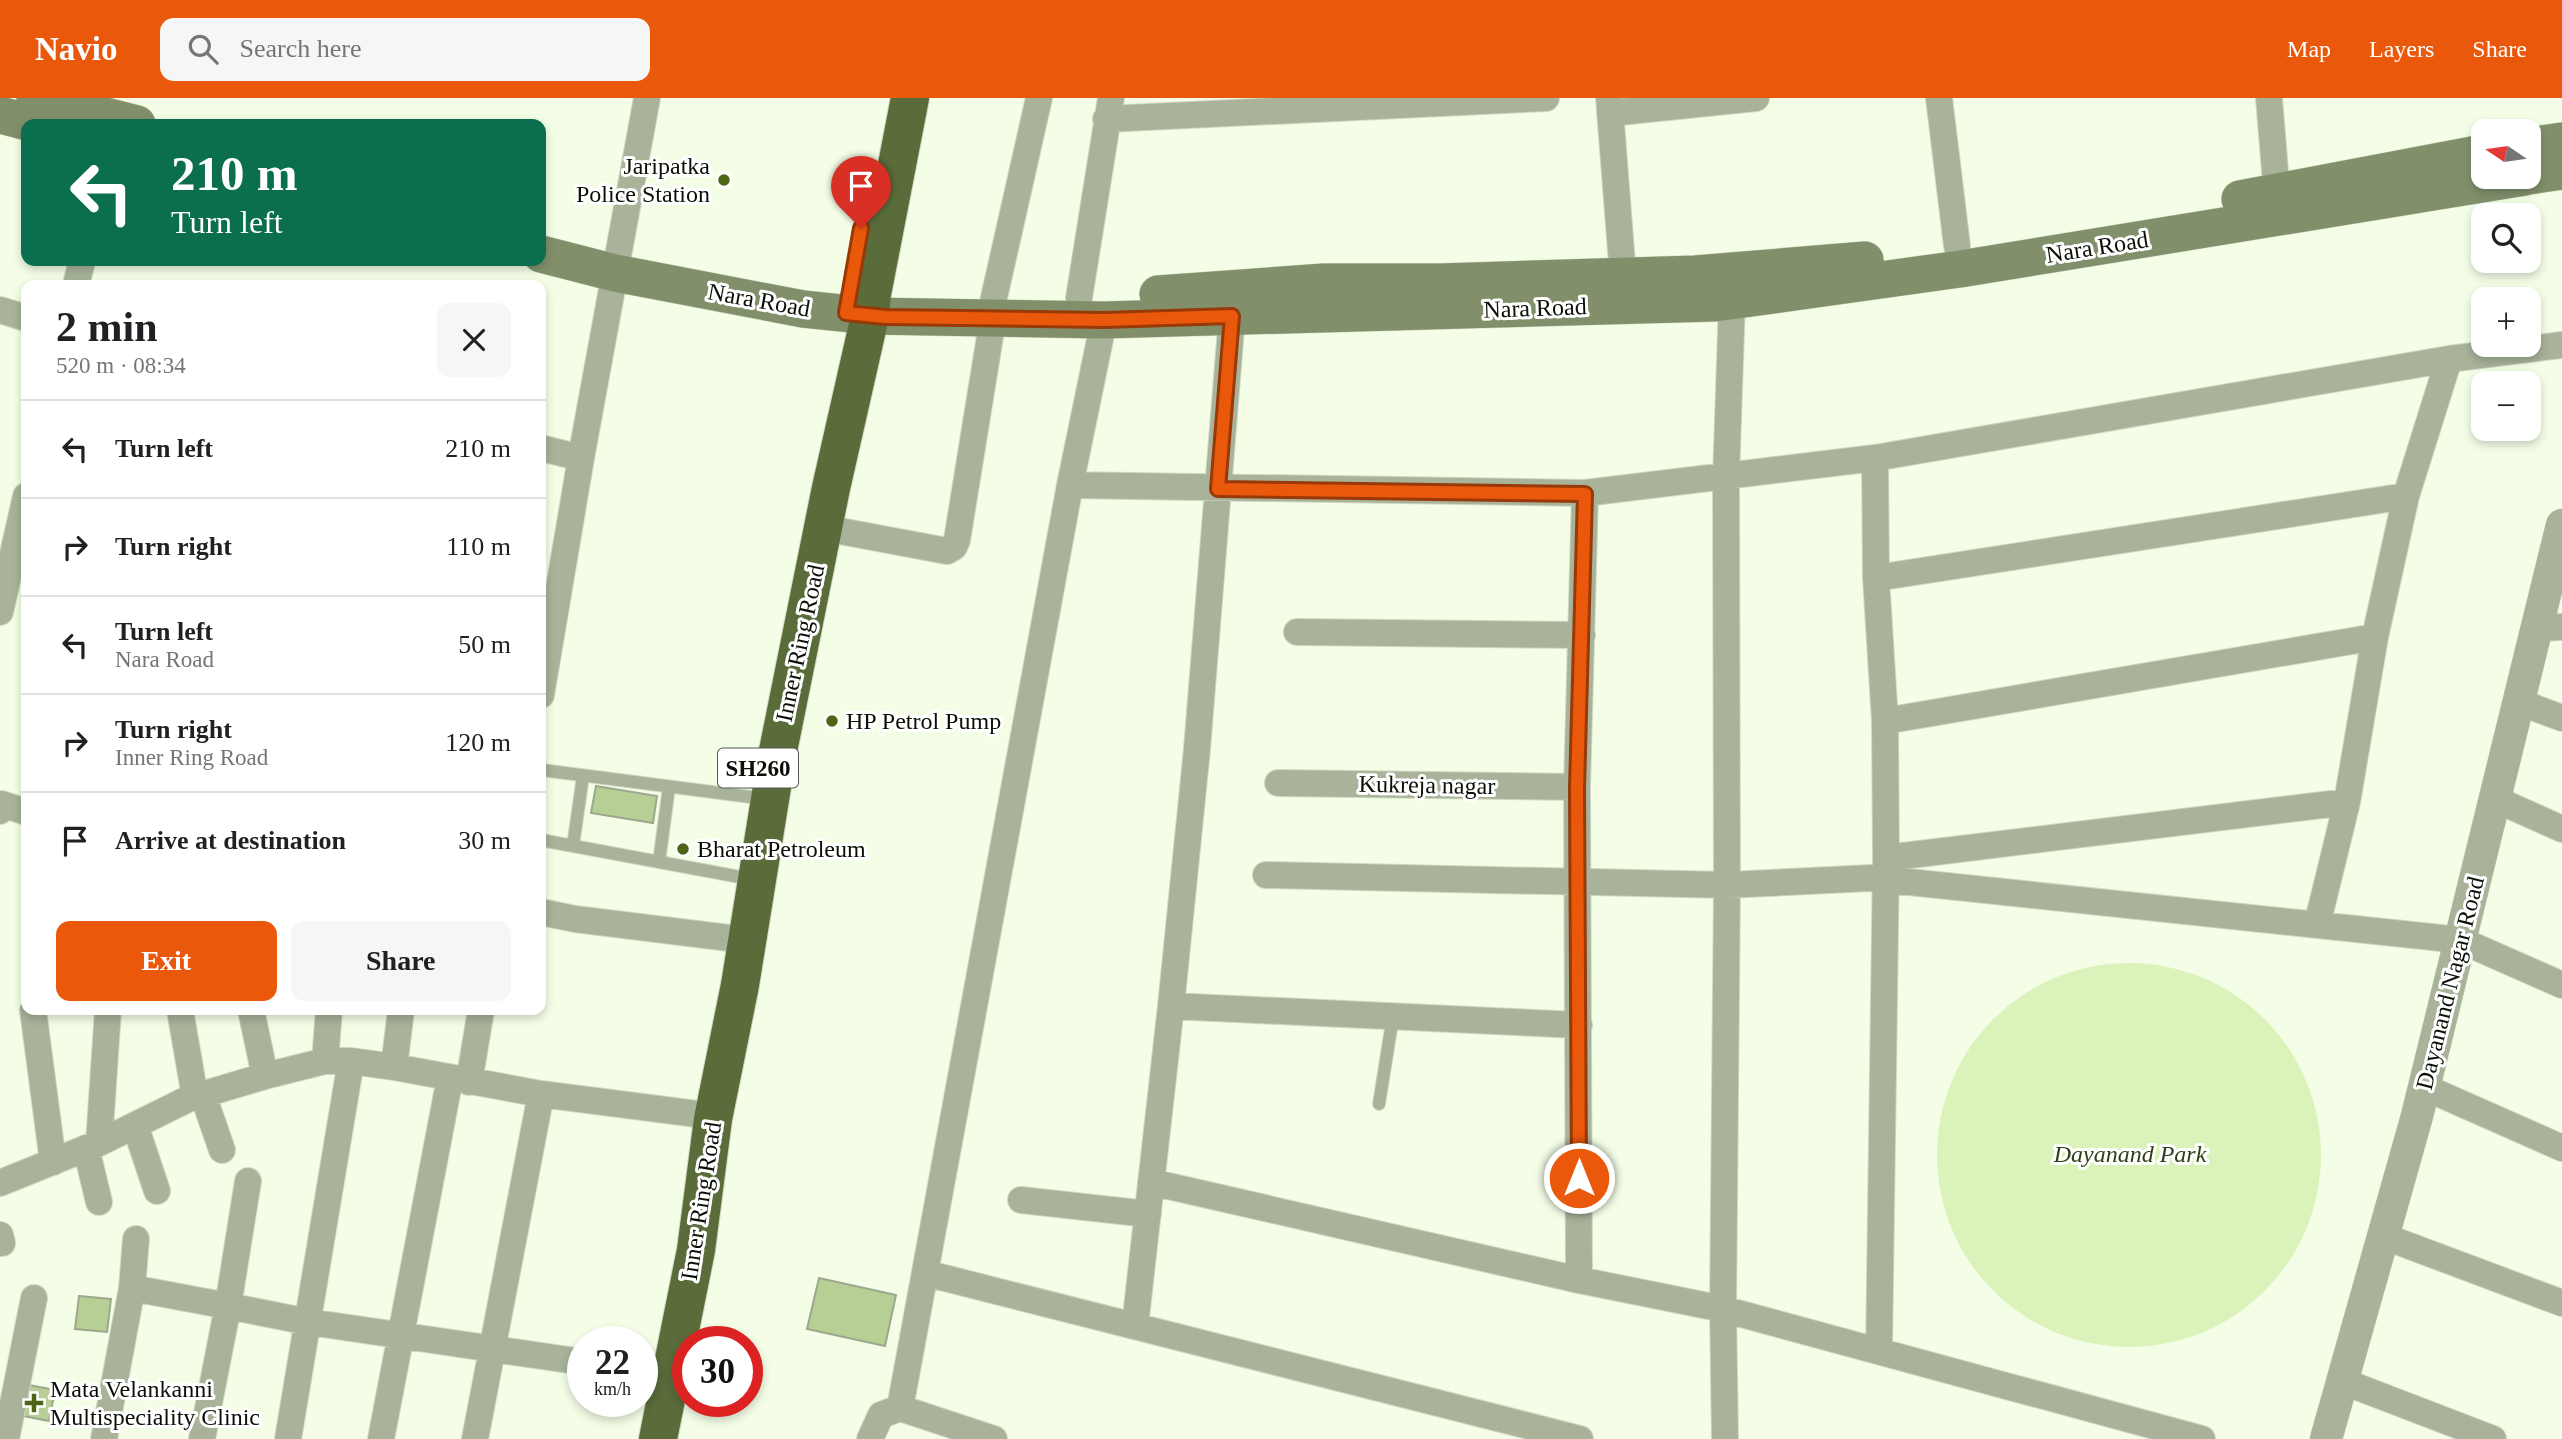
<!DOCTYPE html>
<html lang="en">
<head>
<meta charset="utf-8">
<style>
	body { margin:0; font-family:"Times New Roman",serif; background:#f6f6f6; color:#202124; height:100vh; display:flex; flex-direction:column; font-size:26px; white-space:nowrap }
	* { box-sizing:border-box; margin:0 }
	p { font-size:23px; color:#757577 }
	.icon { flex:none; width:38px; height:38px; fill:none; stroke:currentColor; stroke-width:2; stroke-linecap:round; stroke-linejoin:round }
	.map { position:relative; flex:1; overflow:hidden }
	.panel { position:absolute; left:21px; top:182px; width:525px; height:735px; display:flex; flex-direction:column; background:#fff; border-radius:14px; box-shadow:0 4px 10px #0003 }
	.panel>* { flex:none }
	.hud { position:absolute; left:21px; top:21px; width:525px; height:147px; border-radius:14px; box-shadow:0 4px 10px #0003; background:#0b6e4f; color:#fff; overflow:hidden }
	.needle { width:46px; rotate:283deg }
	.tools { position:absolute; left:2471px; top:21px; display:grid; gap:14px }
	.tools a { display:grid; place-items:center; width:70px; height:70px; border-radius:14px; background:#fff; box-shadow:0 4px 10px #0003; font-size:35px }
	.speed { position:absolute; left:567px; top:1228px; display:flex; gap:14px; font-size:35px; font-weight:700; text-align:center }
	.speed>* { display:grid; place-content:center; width:91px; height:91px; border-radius:50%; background:#fff; box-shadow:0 4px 10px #0003; line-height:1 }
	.speed small { font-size:18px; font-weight:400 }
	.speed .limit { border:10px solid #d22; background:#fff; color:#111 }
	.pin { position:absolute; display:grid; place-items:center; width:60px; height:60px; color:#fff; margin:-72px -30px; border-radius:50% 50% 50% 0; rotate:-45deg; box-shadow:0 0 7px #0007 }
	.pin .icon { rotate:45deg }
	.me { position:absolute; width:77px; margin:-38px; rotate:0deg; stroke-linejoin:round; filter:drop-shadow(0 0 5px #0008) }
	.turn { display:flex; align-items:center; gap:24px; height:147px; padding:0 35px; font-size:32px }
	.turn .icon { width:91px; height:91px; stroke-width:2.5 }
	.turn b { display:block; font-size:49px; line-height:60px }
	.round { display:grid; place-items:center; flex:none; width:74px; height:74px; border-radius:14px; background:#f6f6f6 }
	.headline { display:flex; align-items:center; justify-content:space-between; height:119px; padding:0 35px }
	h1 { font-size:42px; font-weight:600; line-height:52px }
	.cta { display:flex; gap:14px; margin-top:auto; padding:14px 35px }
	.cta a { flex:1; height:80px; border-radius:14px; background:#ea580c; color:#fff; font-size:28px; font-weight:600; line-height:80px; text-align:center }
	.cta a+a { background:#f6f6f6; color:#202124 }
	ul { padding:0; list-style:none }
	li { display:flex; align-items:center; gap:21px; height:98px; padding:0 35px; border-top:2px solid #e0e0e0 }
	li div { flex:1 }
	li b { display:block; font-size:26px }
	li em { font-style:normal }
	header { display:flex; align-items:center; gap:42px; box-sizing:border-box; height:98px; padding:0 35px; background:#ea580c; color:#fff }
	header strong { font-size:33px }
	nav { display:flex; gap:38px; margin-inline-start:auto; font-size:24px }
	.search { width:490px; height:63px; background:#f6f6f6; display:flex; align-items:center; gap:18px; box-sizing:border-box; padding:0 24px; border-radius:14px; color:#757577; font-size:26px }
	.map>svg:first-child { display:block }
	.green { fill:#dbf3ba }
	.building { fill:#b7cf94; stroke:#9ca88d; stroke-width:2 }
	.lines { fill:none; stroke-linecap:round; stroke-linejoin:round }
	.service-casing { stroke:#cfd8c3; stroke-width:14 }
	.minor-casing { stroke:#cfd8c3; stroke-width:28 }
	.tertiary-casing { stroke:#cfd8c3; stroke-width:33 }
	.secondary-casing { stroke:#cfd8c3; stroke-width:38 }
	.trunk-casing { stroke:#cfd8c3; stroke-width:40 }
	.service { stroke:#a8b39a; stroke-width:12 }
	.minor { stroke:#a8b39a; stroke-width:26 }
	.tertiary { stroke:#a8b39a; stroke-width:32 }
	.secondary { stroke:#81906b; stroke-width:37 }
	.trunk { stroke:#5a6c3a; stroke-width:38 }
	.route-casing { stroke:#983908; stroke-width:18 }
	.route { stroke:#ea580c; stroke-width:12 }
	.poi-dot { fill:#4c6516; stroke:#fff; stroke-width:2.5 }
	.labels { text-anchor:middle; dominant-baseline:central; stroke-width:6; stroke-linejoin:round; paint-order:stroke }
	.shield { fill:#fff; stroke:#545751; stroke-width:2 }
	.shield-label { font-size:23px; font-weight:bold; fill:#0b0f06 }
	.poi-label { font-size:24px; fill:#0b0f06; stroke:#fff; text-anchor:start }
	.street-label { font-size:24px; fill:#0b0f06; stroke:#fff }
	.park-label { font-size:24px; font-style:italic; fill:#2f3f14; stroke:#fff }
</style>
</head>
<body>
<header>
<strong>Navio</strong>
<div class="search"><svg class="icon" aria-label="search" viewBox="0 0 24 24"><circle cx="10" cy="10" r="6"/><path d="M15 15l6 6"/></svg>Search here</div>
<nav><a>Map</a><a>Layers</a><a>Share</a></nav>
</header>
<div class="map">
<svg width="2562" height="1341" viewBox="0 0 2562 1341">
	<rect width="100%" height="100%" fill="#f4fee7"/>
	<path class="green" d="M1937 1057a192 192 0 1 1 384 0a192 192 0 1 1-384 0Z"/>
	<path class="building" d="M596,688L657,698L653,725L591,715Z
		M819,1180L896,1197L885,1248L807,1231Z
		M79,1198L111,1201L107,1234L75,1231Z
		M24,1286L55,1292L49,1323L18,1317Z"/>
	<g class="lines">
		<defs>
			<path id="service" d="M542,672L751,699
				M541,742L740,779
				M573,748L583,678
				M659,764L669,689
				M1379,1006L1393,918"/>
			<path id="minor" d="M1609,0L1623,178
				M1939,0L1957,148
				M2269,0L2278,110
				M1610,15L1756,0
				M1106,21L1546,0
				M76,187L82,163
				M1079,200L1111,0
				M993,204L1039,0
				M0,212L26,220
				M541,350L581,360
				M1875,360L1876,480L1885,623L1886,760L1879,1253
				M1070,387L1585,395
				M824,430L947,453L954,449L957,442L993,220
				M1876,480L2406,398
				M0,514L26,398
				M2537,530L2562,529
				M1297,534L1582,537
				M541,597L581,360L647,0
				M2519,604L2562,620
				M1885,623L2375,539
				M1278,685L1577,689
				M2495,701L2562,731
				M0,713L2,706L26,714
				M1886,760L2347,704
				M1266,777L1727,787L1871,780L2460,842L2562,887
				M541,814L575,821L729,840
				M2317,827L2347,704L2375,539L2406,398L2449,261
				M1171,908L1579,927
				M33,912L53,1064
				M180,912L195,999
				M251,912L265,978
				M325,963L329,912
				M394,969L401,912
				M469,984L481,912
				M2424,989L2562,1050
				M203,997L222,1052
				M135,1027L157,1093
				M99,1045L108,912
				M86,1050L99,1104
				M1151,1084L1579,1182
				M0,1085L99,1045L188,1001L265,978L325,963H351L394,969L541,996
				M1021,1102L1148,1116
				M0,1137L2,1145
				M2383,1138L2562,1205
				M925,1175L1580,1341
				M132,1190L228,1208L248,1083
				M1135,1228L1171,908L1197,651L1232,218
				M642,1271L651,1273
				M2342,1283L2493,1341
				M6,1341L34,1200
				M104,1341L132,1190L136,1141
				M202,1341L228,1208L309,1224L583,1264
				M288,1341L351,963
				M381,1341L450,980
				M475,1341L541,996L697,1016
				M870,1341L881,1317L900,1310
				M994,1341L900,1310L1070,387L1104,222
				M1725,1341L1723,1211L1727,787L1726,380L1732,203
				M2202,1341L1723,1211L1579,1182L1577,689L1585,395L1875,360L2449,261L2562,247"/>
			<path id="tertiary" d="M2326,1341L2417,1018L2562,427"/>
			<path id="secondary" d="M35,0L137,26
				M0,17L35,26
				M2529,48L2562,43
				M2529,78L2562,73
				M2240,101L2483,55
				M541,156L615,175L803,211L870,218L1104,222L1715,205L1960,171L2525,79
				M1158,196L1324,184H1440L1695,176L1865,162"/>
			<path id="trunk" d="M658,1341L696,1152L713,1021L740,887L777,658L831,390L870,218L872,196L910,0"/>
		</defs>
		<use href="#service" class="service-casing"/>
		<use href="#minor" class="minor-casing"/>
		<use href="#tertiary" class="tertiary-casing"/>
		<use href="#secondary" class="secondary-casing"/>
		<use href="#trunk" class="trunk-casing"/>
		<use href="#service" class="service"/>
		<use href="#minor" class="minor"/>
		<use href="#tertiary" class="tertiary"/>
		<use href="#secondary" class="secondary"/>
		<use href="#trunk" class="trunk"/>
	</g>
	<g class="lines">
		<defs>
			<path id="route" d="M861,130L846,215L886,219L1104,222L1232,218L1218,391L1585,396L1577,690L1579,1080"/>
		</defs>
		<use href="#route" class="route-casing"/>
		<use href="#route" class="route"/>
	</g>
	<g class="poi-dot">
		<circle cx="724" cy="82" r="7"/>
		<circle cx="832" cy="623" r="7"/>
		<circle cx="683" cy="751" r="7"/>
		<path d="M30.5 1294.5h7v7h7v7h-7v7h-7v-7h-7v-7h7z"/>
	</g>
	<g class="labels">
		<rect class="shield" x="718" y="650.5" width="80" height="39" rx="5"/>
		<g class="shield-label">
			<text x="758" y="670">SH260</text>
		</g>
		<g class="poi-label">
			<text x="710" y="68" text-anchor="end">Jaripatka<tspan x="710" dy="28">Police Station</tspan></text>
			<text x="846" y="623">HP Petrol Pump</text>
			<text x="697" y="751">Bharat Petroleum</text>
			<text x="50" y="1291">Mata Velankanni<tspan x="50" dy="28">Multispeciality Clinic</tspan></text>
		</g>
		<g class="street-label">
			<text transform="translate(2097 149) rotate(-9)">Nara Road</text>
			<text transform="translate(759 202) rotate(10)">Nara Road</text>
			<text transform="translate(1535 210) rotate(-2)">Nara Road</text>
			<text transform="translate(800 545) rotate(-78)">Inner Ring Road</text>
			<text transform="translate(1427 687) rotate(1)">Kukreja nagar</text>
			<text transform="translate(2450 885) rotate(-76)">Dayanand Nagar Road</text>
			<text transform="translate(701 1103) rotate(-81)">Inner Ring Road</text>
		</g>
		<g class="park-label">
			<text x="2130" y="1056">Dayanand Park</text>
		</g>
	</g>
</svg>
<div class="tools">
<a><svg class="needle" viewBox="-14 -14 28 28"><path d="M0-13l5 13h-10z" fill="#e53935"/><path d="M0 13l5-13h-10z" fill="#757577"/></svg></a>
<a><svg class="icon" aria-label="search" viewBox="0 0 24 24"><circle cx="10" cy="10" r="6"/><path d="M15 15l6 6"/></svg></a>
<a>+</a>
<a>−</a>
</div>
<div class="speed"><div>22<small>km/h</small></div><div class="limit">30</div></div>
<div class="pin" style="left:861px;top:130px;background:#d93025"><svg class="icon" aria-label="arrive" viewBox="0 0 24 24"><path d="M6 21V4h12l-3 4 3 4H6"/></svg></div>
<svg class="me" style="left:1579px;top:1080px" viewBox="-20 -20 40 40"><circle r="17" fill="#ea580c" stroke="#fff" stroke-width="3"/><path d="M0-11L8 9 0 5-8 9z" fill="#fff"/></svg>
<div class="hud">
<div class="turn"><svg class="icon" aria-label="left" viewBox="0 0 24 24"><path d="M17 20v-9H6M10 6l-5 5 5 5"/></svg><div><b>210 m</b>Turn left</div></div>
</div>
<section class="panel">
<div class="headline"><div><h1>2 min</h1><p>520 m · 08:34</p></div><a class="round"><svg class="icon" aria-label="close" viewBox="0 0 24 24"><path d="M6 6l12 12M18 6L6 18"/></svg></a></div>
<ul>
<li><svg class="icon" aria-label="left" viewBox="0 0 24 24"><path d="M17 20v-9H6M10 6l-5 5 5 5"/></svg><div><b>Turn left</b></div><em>210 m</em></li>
<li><svg class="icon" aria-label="right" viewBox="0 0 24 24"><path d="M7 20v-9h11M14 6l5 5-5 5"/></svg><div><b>Turn right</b></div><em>110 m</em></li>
<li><svg class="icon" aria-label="left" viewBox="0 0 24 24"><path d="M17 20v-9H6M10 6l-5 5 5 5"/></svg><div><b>Turn left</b><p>Nara Road</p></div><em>50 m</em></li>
<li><svg class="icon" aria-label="right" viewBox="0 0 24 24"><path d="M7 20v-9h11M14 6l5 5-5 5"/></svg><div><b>Turn right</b><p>Inner Ring Road</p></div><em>120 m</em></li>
<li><svg class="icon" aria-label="arrive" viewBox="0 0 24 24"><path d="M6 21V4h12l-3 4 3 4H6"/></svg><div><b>Arrive at destination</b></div><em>30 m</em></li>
</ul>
<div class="cta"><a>Exit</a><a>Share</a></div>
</section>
</div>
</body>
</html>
